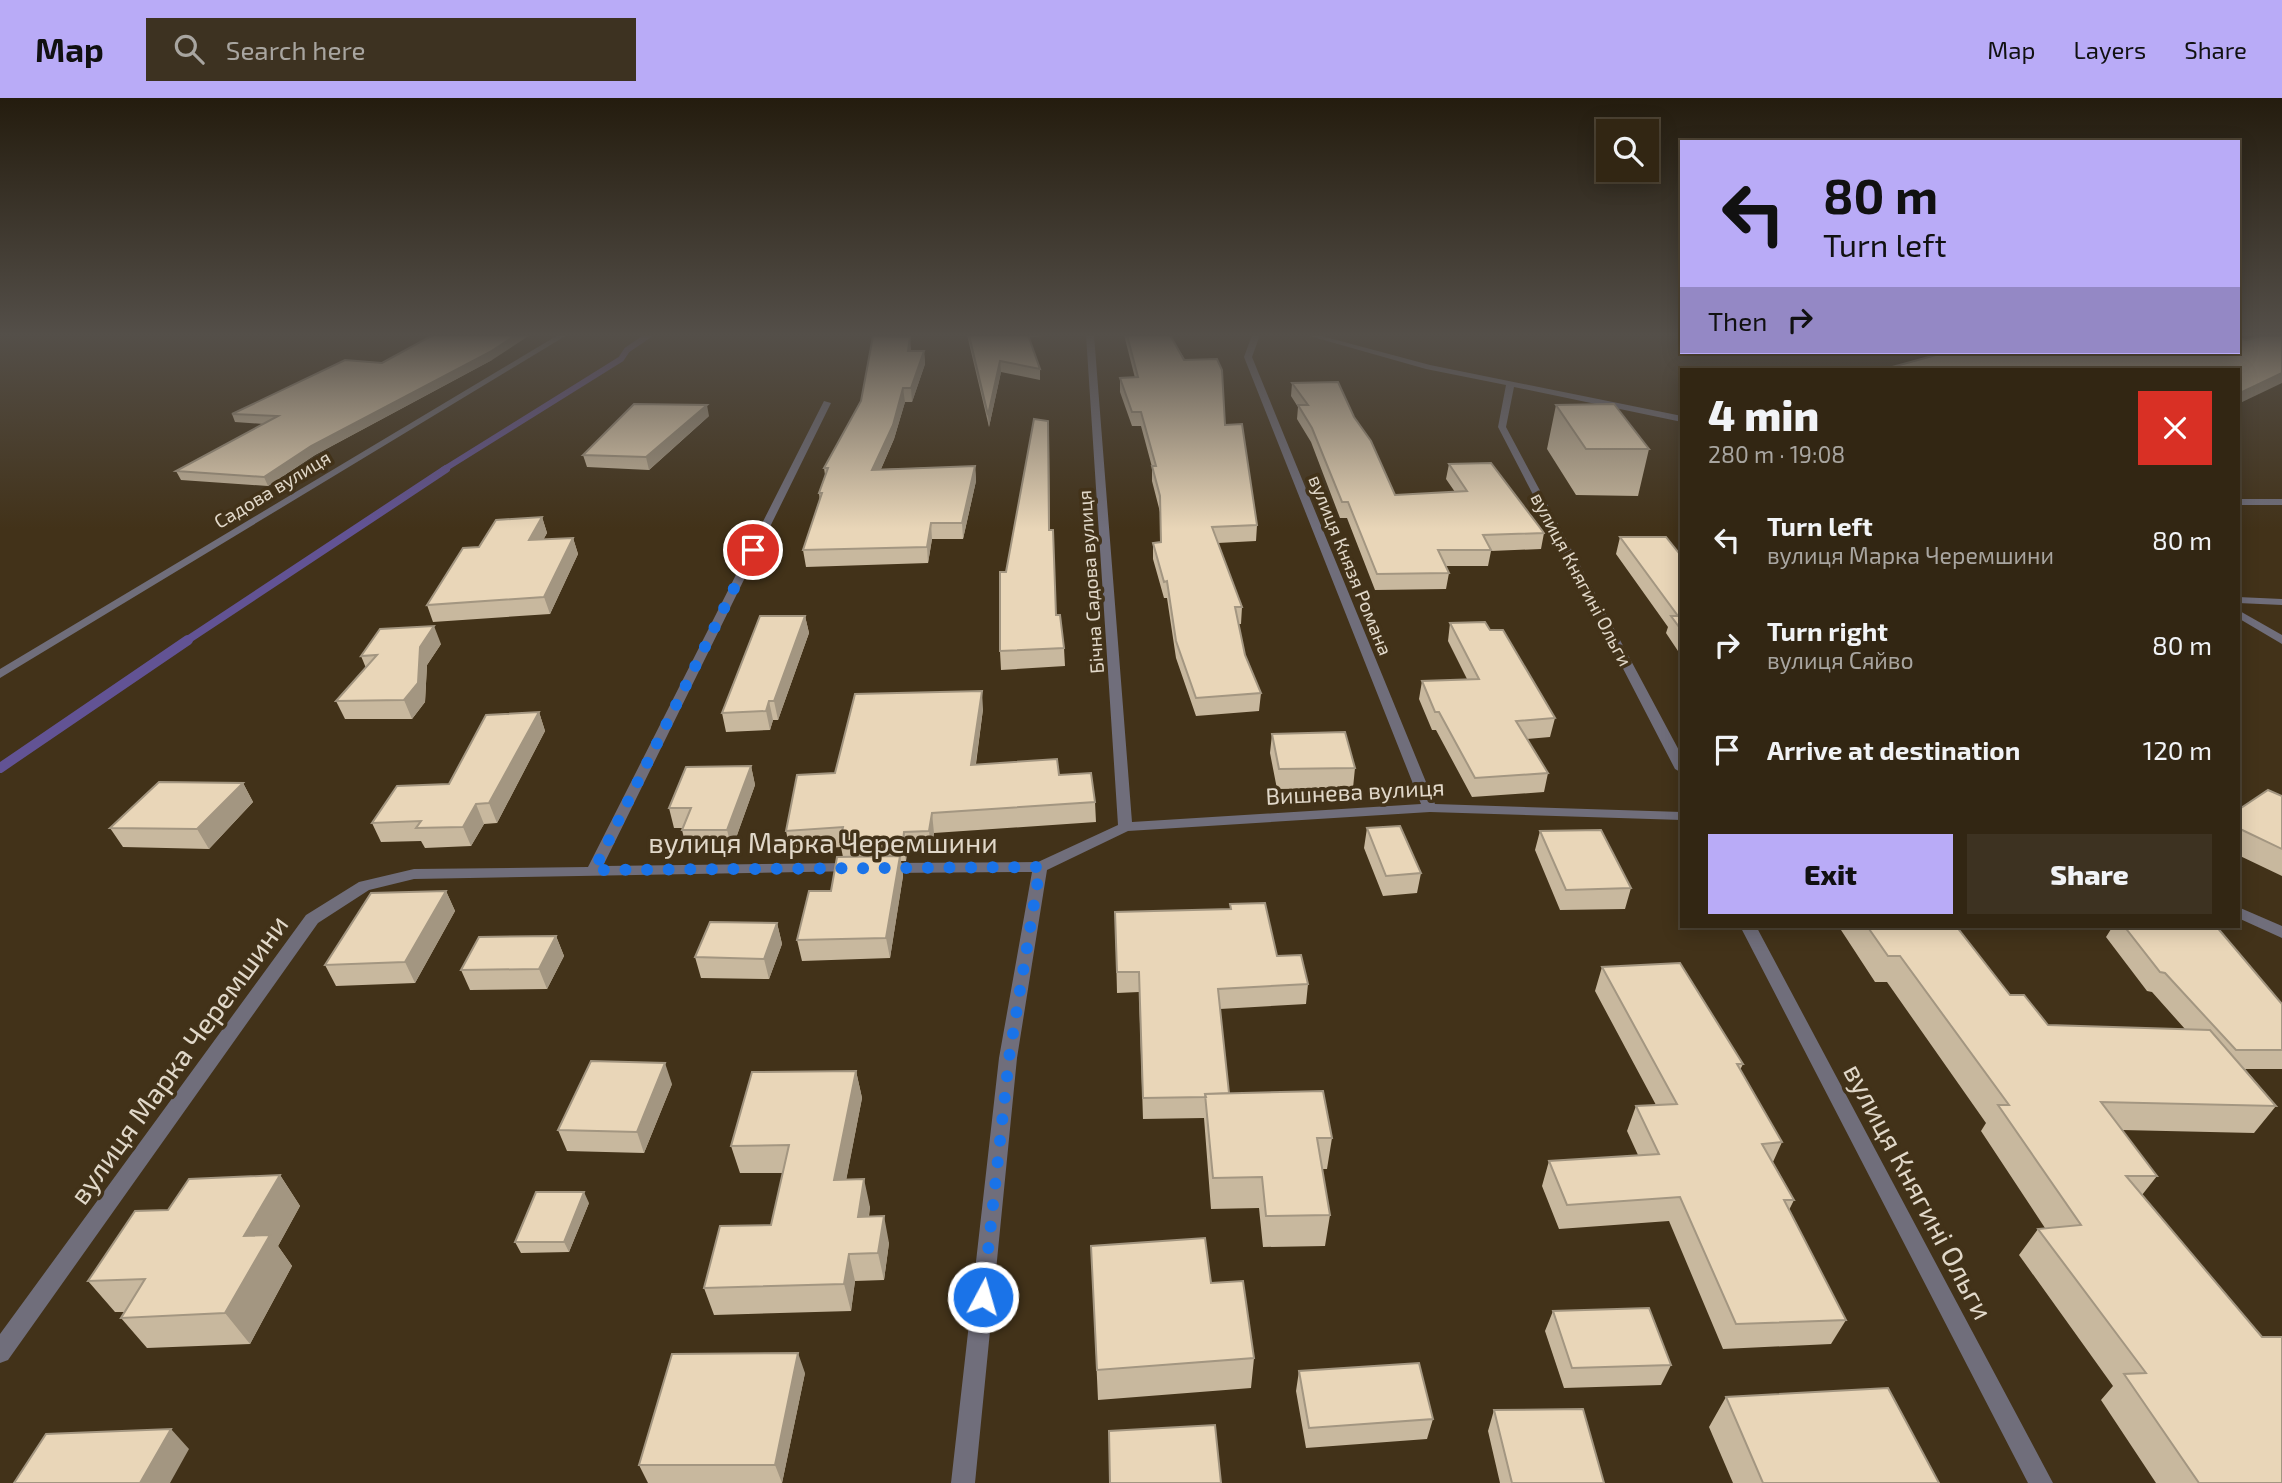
<!DOCTYPE html>
<html lang="en">
<head>
<meta charset="utf-8">
<style>
	body { margin:0; font-family:"Exo 2",sans-serif; background:#3d3221; color:#f1f3f6; height:100vh; display:flex; flex-direction:column; font-size:26px; white-space:nowrap }
	* { box-sizing:border-box; margin:0 }
	p { font-size:23px; color:#a8a5a0 }
	.icon { flex:none; width:38px; height:38px; fill:none; stroke:currentColor; stroke-width:2; stroke-linecap:round; stroke-linejoin:round }
	.map { position:relative; flex:1; overflow:hidden }
	.details { position:absolute; left:1680px; top:270px; width:560px; height:560px; display:flex; flex-direction:column; background:#322613; border-radius:0px; box-shadow:0 4px 18px #0003,0 0 0 2px #4d4333 }
	.details>* { flex:none }
	.guide { position:absolute; left:1680px; top:42px; width:560px; height:214px; border-radius:0px; box-shadow:0 4px 18px #0003,0 0 0 2px #4d4333; background:#b9abf7; color:#111; overflow:hidden }
	.tools { position:absolute; left:1596px; top:21px; display:grid; gap:14px }
	.tools a { display:grid; place-items:center; width:63px; height:63px; border-radius:0px; background:#322613; box-shadow:0 4px 18px #0003,0 0 0 2px #4d4333; font-size:35px }
	.pin { position:absolute; display:grid; place-items:center; width:60px; height:60px; color:#fff; margin:-30px; border:4px solid #fff; border-radius:50%; box-shadow:0 2px 7px #0007 }
	.me { position:absolute; width:77px; margin:-38px; rotate:6deg; stroke-linejoin:round; filter:drop-shadow(0 0 5px #0008) }
	.turn { display:flex; align-items:center; gap:24px; height:147px; padding:0 28px; font-size:32px }
	.turn .icon { width:91px; height:91px; stroke-width:2.5 }
	.turn b { display:block; font-size:49px; line-height:60px }
	.then { display:flex; align-items:center; height:66px; padding:0 28px; background:#0003; gap:14px; font-size:26px }
	.round { display:grid; place-items:center; flex:none; width:74px; height:74px; border-radius:0px; background:#3d3221 }
	.head { display:flex; align-items:center; justify-content:space-between; height:119px; padding:0 28px }
	h1 { font-size:42px; font-weight:800; line-height:52px }
	.action { display:flex; gap:14px; margin-top:auto; padding:14px 28px }
	.action a { flex:1; height:80px; border-radius:0px; background:#b9abf7; color:#111; font-size:28px; font-weight:800; line-height:80px; text-align:center }
	.action a+a { background:#3d3221; color:#f1f3f6 }
	ul { padding:0; list-style:none }
	li { display:flex; align-items:center; gap:21px; height:105px; padding:0 28px }
	li div { flex:1 }
	li b { display:block; font-size:26px }
	li em { font-style:normal }
	header { display:flex; align-items:center; gap:42px; box-sizing:border-box; height:98px; padding:0 35px; background:#b9abf7; color:#111 }
	header strong { font-size:33px }
	nav { display:flex; gap:38px; margin-inline-start:auto; font-size:24px }
	.search { width:490px; height:63px; background:#3d3221; display:flex; align-items:center; gap:18px; box-sizing:border-box; padding:0 24px; border-radius:0px; color:#a8a5a0; font-size:26px }
	.map>svg:first-child { display:block }
	.lines { fill:none; stroke-linecap:round; stroke-linejoin:round }
	.stream-far2 { stroke:#625394; stroke-width:6 }
	.stream-far1 { stroke:#625394; stroke-width:8 }
	.stream { stroke:#625394; stroke-width:10 }
	.street { fill:#706e7b; fill-rule:evenodd }
	.wall { fill:#c8b89e }
	.shaded-wall { fill:#a39681 }
	.building { fill:#e9d6b8; stroke:#a39681; stroke-width:2 }
	.route { stroke:#1a73e8; stroke-width:12; stroke-dasharray:0 21.6 }
	.labels { text-anchor:middle; dominant-baseline:central; stroke-width:7; stroke-linejoin:round; paint-order:stroke }
	.far-street-label { font-size:19px; fill:#e1d8c9; stroke:#423219 }
	.street-label { font-size:23px; fill:#e1d8c9; stroke:#423219 }
	.near-street-label { font-size:28px; fill:#e1d8c9; stroke:#423219 }
</style>
</head>
<body>
<header>
<strong>Map</strong>
<div class="search"><svg class="icon" aria-label="search" viewBox="0 0 24 24"><circle cx="10" cy="10" r="6"/><path d="M15 15l6 6"/></svg>Search here</div>
<nav><a>Map</a><a>Layers</a><a>Share</a></nav>
</header>
<div class="map">
<svg width="2282" height="1385" viewBox="0 0 2282 1385">
	<rect width="100%" height="100%" fill="#423219"/>
	<g class="lines">
		<path class="stream-far2" d="M443,372L621,261L627,252L649,237"/>
		<path class="stream-far1" d="M186,543L446,371"/>
		<path class="stream" d="M0,670L188,542"/>
		<path class="street" d="M558,237H567L0,580V571Z
			M1086,237H1094L1132,724L1421,706L1244,259L1252,237H1260L1252,259L1435,706L1682,714V722L1430,714L1128,733L1047,772L1017,960L975,1385H951L999,960L1032,774L885,775L877,770L885,765L1038,764L1118,727Z
			M1306,237H1318L1430,267L1682,318V324L1514,289L1506,329L1682,658V675L1675,671L1498,329L1506,287L1426,271Z
			M824,303L831,305L603,768L854,765L859,767L862,770L859,773L414,781L369,792L318,825L8,1262L0,1265V1236L306,817L359,784L414,771L588,769Z
			M2238,401H2282V407H2238Z
			M2238,499L2282,501V507L2238,505Z
			M2238,512L2282,537V546L2238,520Z
			M2238,809L2282,828V840L2238,820Z
			M1740,828H1756L2053,1385H2028Z"/>
	</g>
	<path class="wall" d="M967,237H1058L1029,239L1040,271V282L1001,274L989,329Z
		M1124,237H1170L1225,327L1257,427L1256,443L1218,445L1242,509L1241,526H1238L1245,557L1261,595L1259,613L1196,618L1176,560L1167,500H1164L1153,461V445L1160,444V414L1152,383V369L1141,328H1132L1120,294V280H1135Z
		M911,251V253H924L925,266L912,304H905L894,341L881,371L975,368L976,383L963,441H932L928,465L806,469L803,452L820,403L819,395L825,377L824,370Z
		M492,262L315,357L268,388L181,382L176,373L264,326L235,324L232,316L382,265Z
		M1292,285L1354,319L1395,397L1455,394L1446,381L1449,366L1544,435L1541,451L1491,453L1488,468H1446L1449,475L1446,491L1375,492L1347,420H1340L1311,344L1297,321L1298,309L1291,298Z
		M1556,307L1649,351L1638,398L1576,397L1547,351Z
		M709,318L649,372L587,369L583,357Z
		M1049,337L1050,432L1056,517L1064,550L1065,568L1001,572L1000,553L1006,474Z
		M542,419L547,435L543,442L573,440L578,456L550,516L433,524L427,507L479,449Z
		M1620,439L1682,459V559L1666,535L1668,529L1616,456Z
		M805,518L809,535L778,622H773L770,632L726,634L722,615Z
		M1450,525L1490,532L1555,620L1550,639L1527,641L1548,675L1544,694L1472,699L1436,632H1432L1419,601L1422,583L1467,581L1448,543Z
		M441,546L427,567L425,604L412,621H345L336,603L366,570L361,558Z
		M983,611L976,666L1059,677L1095,704L1096,724L934,735L931,753H907L906,763H901L903,778L890,860L802,863L797,842L831,793L843,759L841,749L790,752L786,733L835,675Z
		M539,614L545,633L497,725L484,726L471,748L425,750L421,743L381,744L372,725L449,686Z
		M1272,636L1355,670L1353,690L1277,691L1270,655Z
		M751,668L755,687L732,751L687,752L682,732L683,730H674L669,710Z
		M243,685L253,704L209,751L123,749L110,730Z
		M2282,698V778L2238,757V712Z
		M1367,730L1421,775L1417,795L1383,798L1364,750Z
		M1540,733L1631,790L1625,811L1560,812L1535,752Z
		M446,793L455,813L415,885L336,888L325,867Z
		M1230,806L1277,858L1308,886L1306,906L1220,911L1229,995L1332,1040L1327,1071H1322L1330,1117L1325,1148L1263,1149L1259,1110L1211,1111L1204,1020L1143,1021L1139,894L1117,895L1115,814L1230,811Z
		M777,825L782,846L769,881L701,880L695,859Z
		M1843,828H1956L2010,897L2048,927L2185,931L2152,894L2147,893L2106,839L2113,828H2216L2282,906V971H2245L2276,1008L2254,1035L2122,1032L2157,1078L2142,1097L2282,1385H2156L2101,1302L2113,1288L2019,1157L2038,1131L2045,1130L1981,1033L1986,1025L1887,884H1875L1841,832Z
		M556,838L564,858L547,891L470,892L461,872Z
		M1602,869L1743,966L1740,972L1782,1044L1773,1064L1794,1102L1789,1112L1846,1222L1831,1246L1723,1251L1669,1123L1559,1131L1542,1088L1549,1063L1638,1057L1627,1033L1636,1008L1656,1007L1595,893Z
		M856,973L862,1000L846,1082L870,1109L869,1119L889,1145L884,1182L855,1183L851,1213L714,1217L704,1190L771,1127L783,1075H740L731,1048Z
		M672,986L644,1055L567,1053L558,1032Z
		M280,1077L300,1108L278,1148L292,1168L250,1246L147,1250L121,1220L125,1214H115L88,1183L168,1112Z
		M589,1105L569,1154L521,1155L515,1144Z
		M1091,1148L1211,1185L1254,1260L1251,1290L1098,1302Z
		M1553,1213L1671,1267L1661,1287L1564,1290L1545,1233Z
		M1299,1273L1433,1321L1427,1341L1306,1350L1296,1293Z
		M805,1275L782,1385H648L639,1367Z
		M1726,1299L1939,1385H1733L1709,1329Z
		M1494,1312L1604,1385H1500L1488,1333Z"/>
	<path class="shaded-wall" d="M516,237H530L492,262L315,357L268,388L264,379L311,348Z
		M910,239L911,251L909,266L908,253Z
		M924,253L925,266L912,304L911,290Z
		M1000,263L1001,274L989,329L988,317Z
		M2282,275V285L2238,306V296Z
		M903,290L905,304L894,341L874,387L872,372Z
		M707,307L709,318L649,372L646,359Z
		M975,368L976,383L963,441L962,425Z
		M542,419L547,435L534,458L529,442Z
		M931,425L932,441L928,465L927,449Z
		M573,440L578,456L550,516L544,499Z
		M805,518L809,535L778,622L774,603Z
		M434,528L441,546L427,567L425,604L412,621L404,602L420,549Z
		M982,593L983,611L973,686L971,667Z
		M769,603L773,622L770,632L766,613Z
		M539,614L545,633L497,725L489,705Z
		M751,668L755,687L732,751L727,732Z
		M243,685L253,704L209,751L197,731Z
		M476,706L484,726L471,748L463,729Z
		M932,715L934,735L931,753L929,733Z
		M904,734L907,753L906,763L903,743Z
		M900,758L903,778L890,860L886,840Z
		M446,793L455,813L415,885L405,864Z
		M777,825L782,846L769,881L764,861Z
		M556,838L564,858L547,891L539,871Z
		M665,965L672,986L644,1055L637,1034Z
		M856,973L862,1000L841,1109L834,1082Z
		M280,1077L300,1108L278,1148L292,1168L250,1246L225,1215L244,1138Z
		M864,1081L870,1109L864,1146L858,1119Z
		M584,1094L589,1105L569,1154L564,1144Z
		M884,1118L889,1145L884,1182L878,1155Z
		M849,1156L855,1183L851,1213L844,1186Z
		M798,1255L805,1275L782,1385L775,1367Z
		M171,1331L189,1351L170,1385H140Z"/>
	<path class="building" d="M433,237H516L490,254L311,348L264,379L176,373L278,318L232,316L345,262L382,265Z
		M969,237H1028L1040,271L1000,263L988,317Z
		M1127,237H1170L1184,262L1217,261L1222,272L1225,327L1242,326L1257,427L1212,429L1242,509H1235L1245,557L1261,595L1196,600L1176,543L1167,483L1164,484L1153,445L1161,444L1160,398L1152,368H1156L1141,314H1132L1120,280L1138,279Z
		M873,238L910,239L908,253H924L911,290H903L893,327L872,372L975,368L962,425H931L927,449L803,452L822,395H819L828,370H824L861,303Z
		M2260,238H2282V275L2238,296V271H1885L1947,254H2238V240L2247,242Z
		M1338,284L1354,319L1371,343L1395,397L1467,393L1449,366L1491,365L1544,435L1483,437L1491,452H1438L1449,475L1377,476L1348,404H1342L1312,330L1298,307H1308L1292,285Z
		M634,306L707,307L646,359L583,357Z
		M1614,306L1649,351H1586L1556,307Z
		M1034,321L1048,323L1049,432H1053L1056,517H1060L1064,550L1000,553V474H1006Z
		M542,419L529,442L573,440L544,499L427,507L463,450L479,449L496,422Z
		M1620,439H1666L1682,459V533L1671,518H1678Z
		M760,518H805L774,603H769L766,613L722,615Z
		M1485,524L1490,532H1503L1555,620L1516,623L1548,675L1475,680L1439,614H1435L1422,583L1479,581L1450,525Z
		M434,528L420,549L418,585L404,602L336,603L377,557L361,558L380,531Z
		M982,593L971,667L1057,661L1059,677L1091,675L1095,704L932,715L929,733L904,734L903,743L840,744L843,729L786,733L797,677L835,675L855,596Z
		M539,614L489,705L476,706L463,729L416,730L421,723L372,725L397,688L449,686L486,617Z
		M1345,634L1355,670L1279,671L1272,636Z
		M751,668L727,732H682L691,710H669L686,669Z
		M159,684L243,685L197,731L110,730Z
		M2268,692L2282,698V751L2238,730V712Z
		M1400,728L1421,775L1386,778L1367,730Z
		M1601,732L1631,790L1566,792L1540,733Z
		M900,758L886,840L797,842L809,793H831L837,759Z
		M446,793L405,864L325,867L371,795Z
		M1265,805L1277,858L1301,857L1308,886L1218,891L1229,995L1205,996L1206,999L1143,1000L1139,874H1117L1115,814L1231,811L1230,806Z
		M710,824L777,825L764,861L695,859Z
		M1867,828H1956L2010,897H2024L2048,927L2210,932L2276,1008L2101,1004L2157,1078H2126L2262,1239H2282V1385H2199L2124,1276L2146,1275L2038,1131L2081,1127L1998,1007H2009L1900,858H1888Z
		M2124,828H2216L2282,906V952H2236L2165,875L2160,874Z
		M556,838L539,871L461,872L479,839Z
		M1680,865L1743,966H1737L1782,1044L1762,1046L1794,1102H1784L1846,1222L1736,1226L1680,1099L1567,1107L1549,1063L1659,1056L1636,1008L1677,1006L1602,869Z
		M591,963L665,965L637,1034L558,1032Z
		M856,973L834,1082L864,1081L858,1119L884,1118L878,1155L849,1156L844,1186L704,1190L720,1128L771,1127L789,1047L731,1048L752,974Z
		M1323,993L1332,1040H1317L1330,1117L1266,1118L1262,1079L1213,1080L1205,996Z
		M280,1077L244,1138L270,1137L225,1215L121,1220L145,1181L88,1183L135,1113L168,1112L189,1081Z
		M536,1094H584L564,1144H515Z
		M1205,1140L1211,1185L1243,1183L1254,1260L1097,1272L1091,1148Z
		M1649,1210L1671,1267L1572,1270L1553,1213Z
		M798,1255L775,1367H639L672,1256Z
		M1419,1265L1433,1321L1309,1330L1299,1273Z
		M1888,1290L1939,1385H1763L1726,1299Z
		M1583,1311L1604,1385H1512L1494,1312Z
		M1215,1327L1221,1385H1110L1109,1333Z
		M171,1331L140,1385H14L46,1336Z"/>
	<linearGradient id="sky" x2="0" y2="1"><stop stop-color="#241c0e"/><stop offset="0.55" stop-color="#544f49"/><stop offset="1" stop-color="#544f49" stop-opacity="0"/></linearGradient>
	<rect width="2282" height="431" fill="url(#sky)"/>
	<g class="lines">
		<path class="route" d="M753,452L594,772L1040,769L1009,960L983,1199"/>
	</g>
	<g class="labels">
		<g class="far-street-label">
			<text transform="translate(272 391) rotate(-31)">Садова вулиця</text>
			<text transform="translate(1351 467) rotate(68)">вулиця Князя Романа</text>
			<text transform="translate(1582 481) rotate(62)">вулиця Княгині Ольги</text>
			<text transform="translate(1090 484) rotate(-94)">Бічна Садова вулиця</text>
		</g>
		<g class="street-label">
			<text transform="translate(1355 693) rotate(-3)">Вишнева вулиця</text>
		</g>
		<g class="near-street-label">
			<text x="823" y="744">вулиця Марка Черемшини</text>
			<text transform="translate(178 961) rotate(-54)">вулиця Марка Черемшини</text>
			<text transform="translate(1919 1093) rotate(62)">вулиця Княгині Ольги</text>
		</g>
	</g>
</svg>
<div class="tools">
<a><svg class="icon" aria-label="search" viewBox="0 0 24 24"><circle cx="10" cy="10" r="6"/><path d="M15 15l6 6"/></svg></a>
</div>
<div class="pin" style="left:753px;top:452px;background:#d93025"><svg class="icon" aria-label="arrive" viewBox="0 0 24 24"><path d="M6 21V4h12l-3 4 3 4H6"/></svg></div>
<svg class="me" style="left:983px;top:1199px" viewBox="-20 -20 40 40"><circle r="17" fill="#1a73e8" stroke="#fff" stroke-width="3"/><path d="M0-11L8 9 0 5-8 9z" fill="#fff"/></svg>
<div class="guide">
<div class="turn"><svg class="icon" aria-label="left" viewBox="0 0 24 24"><path d="M17 20v-9H6M10 6l-5 5 5 5"/></svg><div><b>80 m</b>Turn left</div></div>
<div class="then">Then<svg class="icon" aria-label="right" viewBox="0 0 24 24"><path d="M7 20v-9h11M14 6l5 5-5 5"/></svg></div>
</div>
<section class="details">
<div class="head"><div><h1>4 min</h1><p>280 m · 19:08</p></div><a class="round" style="background:#d93025;color:#fff"><svg class="icon" aria-label="close" viewBox="0 0 24 24"><path d="M6 6l12 12M18 6L6 18"/></svg></a></div>
<ul>
<li><svg class="icon" aria-label="left" viewBox="0 0 24 24"><path d="M17 20v-9H6M10 6l-5 5 5 5"/></svg><div><b>Turn left</b><p>вулиця Марка Черемшини</p></div><em>80 m</em></li>
<li><svg class="icon" aria-label="right" viewBox="0 0 24 24"><path d="M7 20v-9h11M14 6l5 5-5 5"/></svg><div><b>Turn right</b><p>вулиця Сяйво</p></div><em>80 m</em></li>
<li><svg class="icon" aria-label="arrive" viewBox="0 0 24 24"><path d="M6 21V4h12l-3 4 3 4H6"/></svg><div><b>Arrive at destination</b></div><em>120 m</em></li>
</ul>
<div class="action"><a>Exit</a><a>Share</a></div>
</section>
</div>
</body>
</html>
